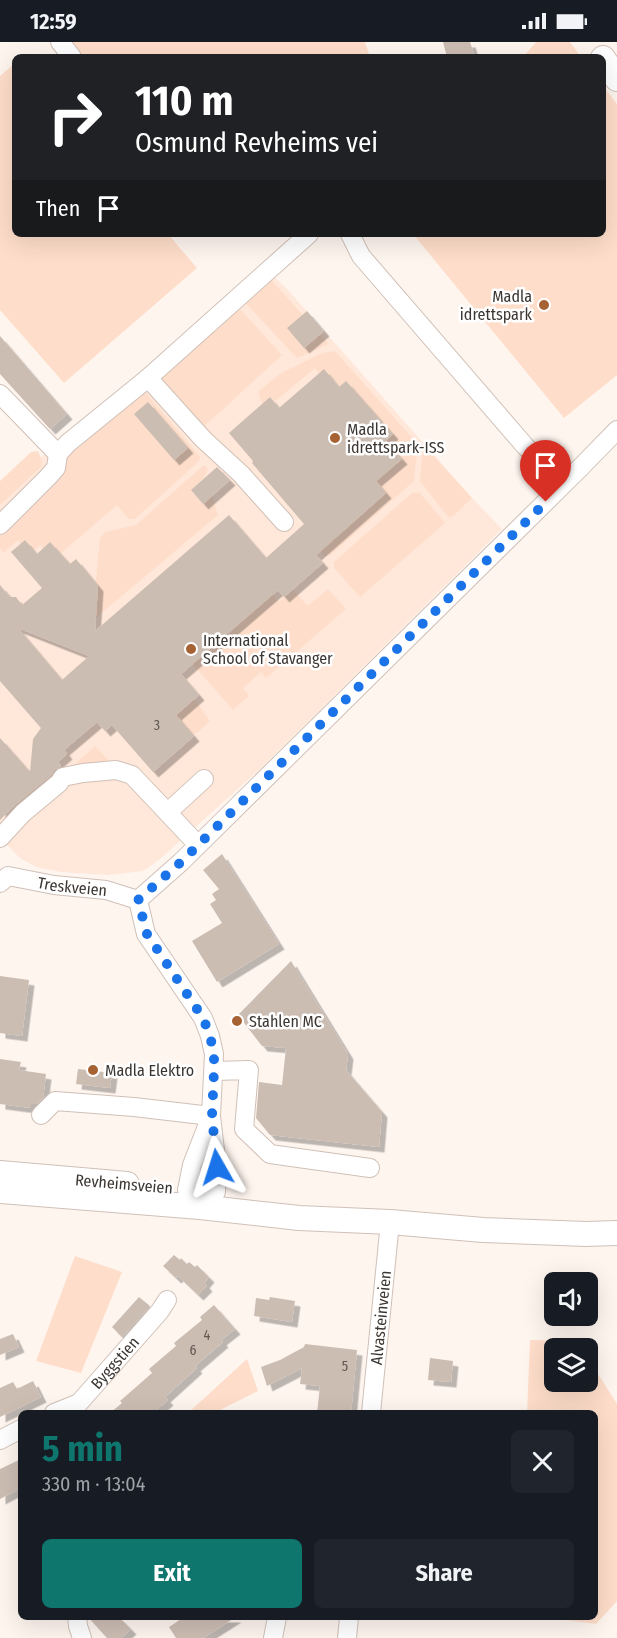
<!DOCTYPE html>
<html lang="en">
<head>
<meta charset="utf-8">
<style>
	body { margin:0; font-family:"Fira Sans Condensed",sans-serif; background:#20242c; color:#f1f3f6; height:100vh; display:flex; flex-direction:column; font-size:22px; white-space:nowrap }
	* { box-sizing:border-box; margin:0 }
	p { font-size:20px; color:#9ea1a6 }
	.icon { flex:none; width:33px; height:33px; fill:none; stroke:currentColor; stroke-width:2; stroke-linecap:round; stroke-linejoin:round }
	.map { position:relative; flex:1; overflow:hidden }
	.side { position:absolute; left:18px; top:1368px; width:580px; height:210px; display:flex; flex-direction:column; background:#171b24; border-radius:9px; box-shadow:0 6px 24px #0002 }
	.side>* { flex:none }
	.hud { position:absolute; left:12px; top:12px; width:594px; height:183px; border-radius:9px; box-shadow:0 6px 24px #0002; background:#202124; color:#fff; overflow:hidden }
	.buttons { position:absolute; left:544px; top:1230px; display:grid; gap:12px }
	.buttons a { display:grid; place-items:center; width:54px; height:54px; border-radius:9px; background:#171b24; box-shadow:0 6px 24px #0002; font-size:30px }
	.pin { position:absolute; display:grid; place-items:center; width:51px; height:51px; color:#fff; margin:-62px -26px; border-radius:50% 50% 50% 0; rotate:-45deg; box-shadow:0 0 6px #0007 }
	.pin .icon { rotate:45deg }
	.me { position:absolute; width:66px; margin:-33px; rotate:354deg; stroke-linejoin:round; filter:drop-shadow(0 0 4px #0008) }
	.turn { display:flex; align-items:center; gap:21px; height:126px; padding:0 24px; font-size:27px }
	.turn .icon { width:78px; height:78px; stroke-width:2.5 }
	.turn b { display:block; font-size:42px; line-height:51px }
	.then { display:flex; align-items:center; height:57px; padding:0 24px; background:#0003; gap:12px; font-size:22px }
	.round { display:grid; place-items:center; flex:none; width:63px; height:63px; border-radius:9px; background:#20242c }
	.summary { display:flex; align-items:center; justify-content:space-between; height:102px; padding:0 24px }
	h1 { font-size:36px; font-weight:700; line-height:45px; color:#0f766e }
	.cta { display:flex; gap:12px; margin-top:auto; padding:12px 24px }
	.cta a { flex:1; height:69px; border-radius:9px; background:#0f766e; color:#fff; font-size:24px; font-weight:700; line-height:69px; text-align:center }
	.cta a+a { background:#20242c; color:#f1f3f6 }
	.status { display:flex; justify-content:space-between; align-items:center; height:42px; padding:0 30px; background:#171b24; direction:ltr }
	.status svg { height:16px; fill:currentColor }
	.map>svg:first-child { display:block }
	.built { fill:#ffe7d9 }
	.green { fill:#fedeca }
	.building { fill:#ccbdb3; fill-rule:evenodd; filter:url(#shadow) }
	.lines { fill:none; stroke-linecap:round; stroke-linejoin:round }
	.minor-casing { stroke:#d0c0b7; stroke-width:20 }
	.major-casing { stroke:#d0c0b7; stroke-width:26 }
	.minor { stroke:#fff; stroke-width:18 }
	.major { stroke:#fff; stroke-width:24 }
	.route { stroke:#1a73e8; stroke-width:10; stroke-dasharray:0 18 }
	.poi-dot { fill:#a66232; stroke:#fff; stroke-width:2 }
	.labels { text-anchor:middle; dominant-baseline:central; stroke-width:5; stroke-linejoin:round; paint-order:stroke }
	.number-label { font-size:14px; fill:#605852 }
	.poi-label { font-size:16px; fill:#3c3632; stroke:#fff; text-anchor:start }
	.street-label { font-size:16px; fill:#3c3632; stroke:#fff }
</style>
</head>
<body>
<div class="status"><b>12:59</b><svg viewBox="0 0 49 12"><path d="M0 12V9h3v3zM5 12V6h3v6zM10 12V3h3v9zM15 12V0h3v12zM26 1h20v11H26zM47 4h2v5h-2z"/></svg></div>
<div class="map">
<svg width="617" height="1596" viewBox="0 0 617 1596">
	<defs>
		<filter id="shadow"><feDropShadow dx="5.5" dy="5.5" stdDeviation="0" flood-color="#0004"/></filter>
	</defs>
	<rect width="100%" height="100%" fill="#fff5ef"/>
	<path class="built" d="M263,224L287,247L472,456L502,487L260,727L160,817L143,829L108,833L61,830L36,825L20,816L0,796V452L39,417Z"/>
	<path class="green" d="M68,0H365L370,15H81Z
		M536,0H570L581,15H523Z
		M15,21V192H168L197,226L64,341L0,268V34Z
		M603,44L617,62V333L564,376L413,192H603Z
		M265,231L329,302L297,316L239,254Z
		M237,264L282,313L198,390L153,341Z
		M335,309L414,398L417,407L414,439L329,514H324L318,507L357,363L335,338L329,343L315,326L267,366L262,361L258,350L281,331L323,311Z
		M141,348L146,351L200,415L199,419L135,477H129L117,463L53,518L40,503L29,512L18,498L3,511L0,506V480L56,414Z
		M423,402L472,456L453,474L448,475L420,439Z
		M38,409L42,419L41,425L0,463V439L31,410Z
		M204,423L208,427L204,436L191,448L203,462L212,454L218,473L92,579L100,496L105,490L136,483Z
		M412,451H420L445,481L360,555L334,526V520Z
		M328,547L346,567L266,636L261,630L243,646L249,654L233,668L191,620L272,552L279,560L293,548L308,564Z
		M191,652L210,679L198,690L187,694L170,672Z
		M95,704L111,721L73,724Z
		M75,1214L122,1230L81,1331L36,1319Z
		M530,1298L578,1299L582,1306H555V1340H588V1316L617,1362V1559L596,1582L543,1575H596V1371H527Z
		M247,1317L258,1349L214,1371H188Z"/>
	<path class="building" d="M443,0H470L474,12L465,15H447Z
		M307,269L324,289L304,306L287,286Z
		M0,294L67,372L50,387L0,332Z
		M324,327L339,345L346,339L393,392L386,399L402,417L376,439L386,451L316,513L323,521L284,555L278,548L181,632L199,653L176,673L194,694L153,730L112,683L105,689L97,680L64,708L67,712L58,720L61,724L54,728L51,733L16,762L0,778V696L30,730L33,697L41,686L0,639V543L10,555H16L22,563L42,546L11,510L25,498L37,512L50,500L70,522L76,517L98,544L95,589L229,473L266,516L304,482L252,421L253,419L229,391L270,355L279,366ZM18,586L89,614L62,638Z
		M148,360L188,406L174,418L134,372Z
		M217,425L230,438L203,462L191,448Z
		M222,812L279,902L217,940L192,899L222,881L210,862L216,858L212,852L219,847L203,828Z
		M291,919L348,1012L346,1028L382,1070L379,1105L270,1093L256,1076L259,1040L282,1043L286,1006L262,1004L238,973Z
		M0,934L29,938L22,994L0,991Z
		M0,1017L21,1020L19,1028L46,1032L43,1056L36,1062H31V1066L0,1062Z
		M78,1027L112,1031L110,1046L76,1042Z
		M174,1213L180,1218L181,1216L187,1222L189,1220L195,1225L197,1223L209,1235L204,1241L207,1244L198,1253L178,1234L176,1236L163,1224Z
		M139,1255L150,1264L122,1295L112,1285Z
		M270,1255L295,1259L292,1280L254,1274L256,1256L269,1258Z
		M214,1263L235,1287L221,1298L223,1300L195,1324L197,1326L165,1355L168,1358L153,1371H110L122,1361L120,1359L152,1331L149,1327L176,1304L174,1301L202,1278L200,1275Z
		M13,1292L19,1305L0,1313V1297Z
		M305,1302L357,1308L351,1371H317L320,1344L300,1342L302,1326L267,1344L261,1325L280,1318L304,1305Z
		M430,1316L453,1319L451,1340L428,1338Z
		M33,1339L41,1355L0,1375V1346L13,1340L17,1347Z
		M21,1417V1446L0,1457V1427Z
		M88,1575H119L131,1587L121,1596H107Z
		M184,1575H236L203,1596H176L169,1585Z"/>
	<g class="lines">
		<defs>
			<g id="minor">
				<path d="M60,0L72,15"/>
				<path d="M350,192L361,214L525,404L542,421"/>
				<path d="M148,336L203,397L241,432L284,480"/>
				<path d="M0,352L58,412"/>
				<path d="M0,483L48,435L56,426L58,412L68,401L148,336L309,192"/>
				<path d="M168,770L204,737"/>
				<path d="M0,796L23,771L59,741L63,735L83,731L116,728L132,733L198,803"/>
				<path id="s1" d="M0,841L8,834L54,843L106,848L138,858"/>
				<path d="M138,858L181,820L579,427L617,388"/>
				<path d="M138,858L146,892L203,976L210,994L214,1012L211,1074L217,1125L216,1150L200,1165L187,1148L192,1123L211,1074"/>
				<path d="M214,1029L249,1028L244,1087L270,1112L370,1126"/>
				<path d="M41,1073L55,1059L134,1065L211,1074"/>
				<path id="s2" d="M54,1371L79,1361L160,1269L167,1258"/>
				<path id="s3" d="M371,1371L390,1180"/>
				<path d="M0,1398L21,1387"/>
				<path d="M77,1575L78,1584L82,1596"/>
				<path d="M273,1596L277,1575"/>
				<path d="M347,1596L349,1575"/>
			</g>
			<path id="major" d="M603,16L617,37
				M0,1131L127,1142
				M0,1149L200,1165L299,1176L390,1180L483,1188L586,1192L617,1191"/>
		</defs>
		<use href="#minor" class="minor-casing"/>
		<use href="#major" class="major-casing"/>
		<use href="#minor" class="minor"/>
		<use href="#major" class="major"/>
	</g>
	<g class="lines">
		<path class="route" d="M217,1125L212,1074L214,1029V1012L210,994L203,976L147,892L138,858L181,820L546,460"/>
	</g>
	<g class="poi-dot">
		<circle cx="544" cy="263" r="6"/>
		<circle cx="335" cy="396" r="6"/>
		<circle cx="191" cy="607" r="6"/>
		<circle cx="237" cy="979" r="6"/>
		<circle cx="93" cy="1028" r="6"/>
	</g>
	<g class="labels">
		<g class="number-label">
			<text x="157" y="683">3</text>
			<text x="207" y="1293">4</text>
			<text x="193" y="1308">6</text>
			<text x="345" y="1324">5</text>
		</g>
		<g class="poi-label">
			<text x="532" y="254" text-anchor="end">Madla<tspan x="532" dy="18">idrettspark</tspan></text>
			<text x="347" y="387">Madla<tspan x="347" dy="18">idrettspark-ISS</tspan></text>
			<text x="203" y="598">International<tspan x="203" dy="18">School of Stavanger</tspan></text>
			<text x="249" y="979">Stahlen MC</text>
			<text x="105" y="1028">Madla Elektro</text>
		</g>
		<g class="street-label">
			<text stroke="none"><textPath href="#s1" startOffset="76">Treskveien</textPath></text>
			<text transform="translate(124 1142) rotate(5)">Revheimsveien</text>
			<text stroke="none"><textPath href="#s3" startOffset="96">Alvasteinveien</textPath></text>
			<text stroke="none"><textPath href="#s2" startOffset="81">Byggstien</textPath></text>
		</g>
	</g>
</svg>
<div class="buttons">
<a><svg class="icon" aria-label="sound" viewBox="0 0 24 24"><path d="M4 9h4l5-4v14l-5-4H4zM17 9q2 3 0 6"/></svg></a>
<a><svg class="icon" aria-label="layers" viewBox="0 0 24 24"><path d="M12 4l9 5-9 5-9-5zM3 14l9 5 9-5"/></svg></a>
</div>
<div class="pin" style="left:546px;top:460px;background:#d93025"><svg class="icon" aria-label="arrive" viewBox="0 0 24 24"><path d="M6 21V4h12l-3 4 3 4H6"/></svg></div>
<svg class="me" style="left:217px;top:1125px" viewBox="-20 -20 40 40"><path d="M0-17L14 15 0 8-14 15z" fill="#1a73e8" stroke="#fff" stroke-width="4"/></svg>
<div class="hud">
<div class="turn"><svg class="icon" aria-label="right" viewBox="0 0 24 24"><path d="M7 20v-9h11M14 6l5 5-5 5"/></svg><div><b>110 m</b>Osmund Revheims vei</div></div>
<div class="then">Then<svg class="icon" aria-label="arrive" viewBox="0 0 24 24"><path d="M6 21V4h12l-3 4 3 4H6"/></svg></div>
</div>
<section class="side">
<div class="summary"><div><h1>5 min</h1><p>330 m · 13:04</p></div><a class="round"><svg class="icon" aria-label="close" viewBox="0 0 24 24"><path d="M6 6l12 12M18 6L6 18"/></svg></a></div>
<div class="cta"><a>Exit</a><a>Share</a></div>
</section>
</div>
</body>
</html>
